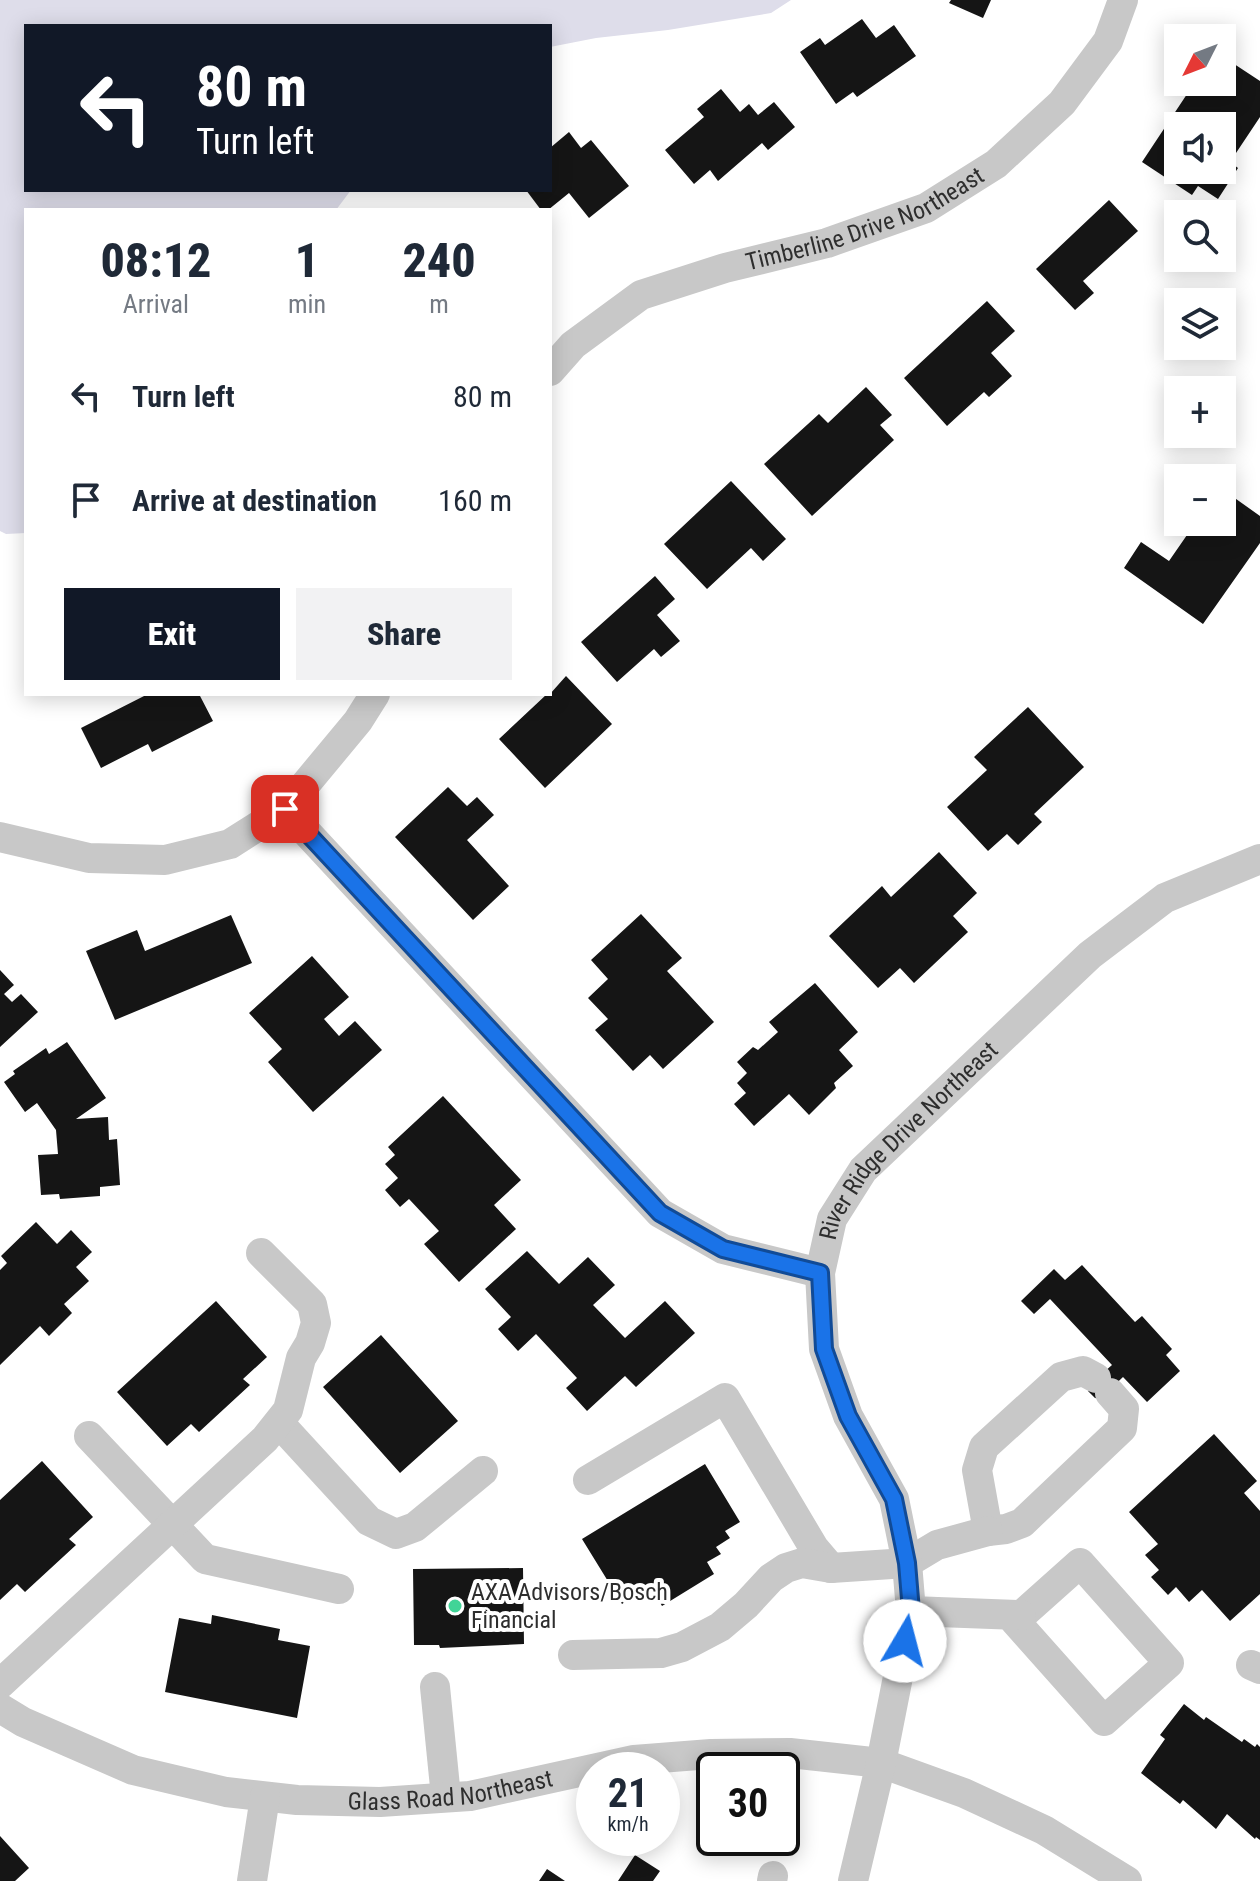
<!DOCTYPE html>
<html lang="en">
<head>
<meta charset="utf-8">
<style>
	body { margin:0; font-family:"Roboto Condensed",sans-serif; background:#f2f2f3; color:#1f2937; height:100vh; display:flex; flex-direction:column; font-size:30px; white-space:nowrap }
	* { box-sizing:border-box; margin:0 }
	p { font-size:26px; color:#747a83 }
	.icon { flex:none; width:44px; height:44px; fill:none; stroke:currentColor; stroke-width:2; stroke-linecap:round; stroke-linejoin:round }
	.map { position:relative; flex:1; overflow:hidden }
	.sheet { position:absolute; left:24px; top:208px; width:528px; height:488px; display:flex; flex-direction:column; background:#fff; border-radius:0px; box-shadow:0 4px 20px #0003 }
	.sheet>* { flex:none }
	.banner { position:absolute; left:24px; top:24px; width:528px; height:168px; border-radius:0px; box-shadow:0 4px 20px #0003; background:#111827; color:#fff; overflow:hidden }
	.needle { width:52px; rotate:228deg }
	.controls { position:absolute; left:1164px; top:24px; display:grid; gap:16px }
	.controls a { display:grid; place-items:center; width:72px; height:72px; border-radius:0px; background:#fff; box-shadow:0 4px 20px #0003; font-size:40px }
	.speed { position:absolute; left:576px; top:1752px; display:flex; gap:16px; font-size:40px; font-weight:700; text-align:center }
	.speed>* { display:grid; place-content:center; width:104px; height:104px; border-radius:50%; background:#fff; box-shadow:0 4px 20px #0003; line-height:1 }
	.speed small { font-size:20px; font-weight:400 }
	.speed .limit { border:4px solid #111; border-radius:12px; background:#fff; color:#111 }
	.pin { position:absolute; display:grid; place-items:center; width:68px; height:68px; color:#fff; margin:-34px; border-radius:16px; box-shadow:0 4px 12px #0006 }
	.me { position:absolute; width:88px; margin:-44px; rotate:8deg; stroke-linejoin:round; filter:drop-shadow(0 0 6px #0008) }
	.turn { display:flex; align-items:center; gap:28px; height:168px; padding:0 40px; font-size:36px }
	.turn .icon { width:104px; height:104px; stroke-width:2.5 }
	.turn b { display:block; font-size:56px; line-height:68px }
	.eta { display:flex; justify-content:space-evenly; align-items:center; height:136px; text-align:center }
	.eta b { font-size:48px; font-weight:800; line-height:56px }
	.action { display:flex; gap:16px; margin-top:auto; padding:16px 40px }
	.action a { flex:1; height:92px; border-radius:0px; background:#111827; color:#fff; font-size:32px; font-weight:800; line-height:92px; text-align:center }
	.action a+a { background:#f2f2f3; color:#1f2937 }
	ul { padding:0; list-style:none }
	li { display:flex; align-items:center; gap:24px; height:104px; padding:0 40px }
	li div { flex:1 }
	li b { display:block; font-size:30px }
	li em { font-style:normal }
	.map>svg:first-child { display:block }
	.green { fill:#deddea }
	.building { fill:#151515; fill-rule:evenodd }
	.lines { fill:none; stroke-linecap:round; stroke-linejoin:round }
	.minor { stroke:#c8c8c8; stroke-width:30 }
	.route-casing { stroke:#114b97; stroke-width:20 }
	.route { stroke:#1a73e8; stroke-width:14 }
	.poi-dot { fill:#41d497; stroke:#fff; stroke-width:3 }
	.labels { text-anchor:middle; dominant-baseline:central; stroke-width:8; stroke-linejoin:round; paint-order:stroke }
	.street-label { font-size:24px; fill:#2e2e2e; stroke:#fff }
	.poi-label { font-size:24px; fill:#2e2e2e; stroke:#fff; text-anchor:start }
</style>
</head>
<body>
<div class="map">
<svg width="1260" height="1881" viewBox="0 0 1260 1881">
	<rect width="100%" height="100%" fill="#fff"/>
	<path class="green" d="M0,0H791L771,13L668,30L596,38L550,47V26H26V190H351L336,210H26V533L6,534L0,531Z"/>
	<path class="building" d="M951,0H991L983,18L949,3Z
		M862,19L876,38L894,25L916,56L857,97L853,92L836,104L800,52L820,38L825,45Z
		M1222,56L1260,81V117L1230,162L1238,168L1218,199L1198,186L1192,195L1142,162L1195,82H1222ZM1178,126H1222V170H1178Z
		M721,89L740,112L749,104L758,115L774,102L795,127L768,150L762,143L718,181L710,170L694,184L665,150L704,117L697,109Z
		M569,132L581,148L591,140L629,186L589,218L569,193L548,210H541L526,190H550V148Z
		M1109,200L1138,231L1083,281L1094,293L1075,310L1036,269Z
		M987,301L1015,331L991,353L1012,376L989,397L984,392L947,426L904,378Z
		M866,387L892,415L880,425L894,440L812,516L764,464L819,414L828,423Z
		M731,481L786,539L763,561L751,548L707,589L664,544Z
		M1222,489L1260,516V543L1203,624L1124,568L1141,542L1169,561L1196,522H1222Z
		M655,576L675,599L657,615L680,641L661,657L654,649L617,682L581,642Z
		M566,676L612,724L545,788L499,739L547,694H550Z
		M148,694H199L213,721L152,752L148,744L101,768L81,728Z
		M1028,707L1084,767L1034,814L1042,822L1018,845L1007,834L988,851L947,807L987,770L974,757Z
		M448,787L467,806L477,797L494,815L467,840L509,886L473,920L395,837Z
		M939,852L977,893L953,916L968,932L914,983L900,968L878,988L829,936L882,886L891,897Z
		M641,914L682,958L667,971L714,1022L663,1069L650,1055L633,1071L595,1030L608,1019L588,998L608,979L591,960Z
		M231,915L252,963L115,1020L86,951L137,930L145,951Z
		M312,956L349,997L324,1019L339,1036L355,1021L382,1050L313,1112L268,1062L282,1049L249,1013Z
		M0,970L14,985L4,994L12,1002L21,994L38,1012L0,1047Z
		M815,983L858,1032L839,1050L853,1066L834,1083L836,1088L809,1115L789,1094L754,1126L734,1104L746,1093L737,1083L747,1073L737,1062L753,1047L758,1050L778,1032L769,1022Z
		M67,1042L106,1098L76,1119L108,1117L109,1140L117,1139L120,1185L100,1187V1196L60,1199L59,1194L41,1195L38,1155L58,1154L56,1130L37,1103L25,1112L4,1082L15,1074L13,1071L46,1048L49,1054Z
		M443,1096L521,1180L494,1205L516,1229L459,1282L424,1244L439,1231L409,1199L400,1207L385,1190L398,1178L385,1164L395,1155L388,1147Z
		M36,1222L57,1244L71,1230L92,1252L76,1267L89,1281L64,1304L72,1313L49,1336L40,1326L0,1365V1270L7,1263L1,1256Z
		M527,1251L559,1284L588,1257L615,1285L593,1305L625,1338L665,1301L695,1333L636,1387L625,1376L587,1411L566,1388L577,1378L536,1334L518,1351L498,1329L511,1317L485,1289Z
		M1082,1265L1135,1322L1142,1316L1172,1349L1166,1355L1180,1371L1147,1402L1123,1377L1100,1399L1095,1398L1088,1391V1386L1112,1365L1050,1299L1034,1314L1021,1301L1054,1269L1065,1280Z
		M216,1301L267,1357L243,1379L250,1385L199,1432L191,1424L167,1446L117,1392Z
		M381,1335L458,1421L400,1473L323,1387Z
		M1214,1434L1257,1481L1244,1493L1260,1511V1594L1230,1621L1202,1590L1189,1602L1176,1587L1168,1595L1151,1577L1159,1570L1145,1555L1158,1544L1129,1512Z
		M42,1461L93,1517L69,1539L76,1545L25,1592L17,1584L0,1600V1500Z
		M705,1464L740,1522L725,1531L730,1538L716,1547L721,1554L707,1562L714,1574L662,1606L655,1594L640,1603L635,1595L622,1604L582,1539Z
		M523,1568L524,1644L440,1648L439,1645H414L413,1569Z
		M212,1615L280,1629L278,1640L310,1646L297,1718L165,1692L179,1618L211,1624Z
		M1184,1704L1204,1720L1206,1717L1242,1742L1244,1739L1255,1747L1257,1744L1260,1747V1840L1256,1837L1255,1839L1227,1814L1216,1829L1183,1800L1180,1804L1141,1773L1165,1739L1160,1735Z
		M0,1836L29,1868L15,1881H0Z
		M635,1855L660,1871L653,1881H618Z
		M547,1869L565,1881H539Z"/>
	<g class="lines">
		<g class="minor">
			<path id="s1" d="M550,371L573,345L641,295L725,268L827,243L926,208L996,164L1062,103L1108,41L1123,0"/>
			<path d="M285,809L660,1213L723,1249L820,1273"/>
			<path d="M0,837L89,858L165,860L230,844L285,809L358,721L375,694"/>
			<path d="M1096,1378L1083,1371L1061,1377L984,1447L977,1470L988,1531L1006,1529L1022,1523L1122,1428L1124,1409L1110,1393"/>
			<path d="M279,1423L369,1521L396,1534L415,1527L483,1471"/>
			<path d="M89,1436L205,1559L339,1589"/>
			<path d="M588,1480L725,1398L814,1548L831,1568"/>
			<path d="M1080,1563L1169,1663L1104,1721L1015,1621Z"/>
			<path d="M911,1611L1021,1615"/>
			<path d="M573,1655L661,1653L682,1647L720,1627L746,1605L771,1578L786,1568L802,1563L831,1568L907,1563L937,1545L988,1531"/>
			<path d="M1251,1665L1260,1669"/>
			<path d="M0,1684L265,1439L288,1410L301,1358L310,1343L316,1323L312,1304L261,1253"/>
			<path d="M435,1687L446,1797"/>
			<path id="s2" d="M0,1708L23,1722L133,1770L226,1792L297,1800L380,1802L470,1796L634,1760L711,1754L790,1753L881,1763L964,1793L1044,1830L1127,1881"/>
			<path d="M252,1881L265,1797"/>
			<path d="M772,1881L773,1876"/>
			<path id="s3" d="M853,1881L881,1763L911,1611L907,1563L894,1499L848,1416L824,1349L820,1273L832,1219L863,1170L1090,955L1165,898L1260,859"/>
		</g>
	</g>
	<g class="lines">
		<defs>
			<path id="route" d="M285,809L660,1213L723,1249L820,1273L824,1349L848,1416L894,1499L907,1563L911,1611L905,1641"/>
		</defs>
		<use href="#route" class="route-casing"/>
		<use href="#route" class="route"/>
	</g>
	<circle class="poi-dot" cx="455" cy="1606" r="8"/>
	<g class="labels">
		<g class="street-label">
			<text stroke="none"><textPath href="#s1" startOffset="356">Timberline Drive Northeast</textPath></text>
			<text stroke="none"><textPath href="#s3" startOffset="796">River Ridge Drive Northeast</textPath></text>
			<text stroke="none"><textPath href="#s2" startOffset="468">Glass Road Northeast</textPath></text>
		</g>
		<g class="poi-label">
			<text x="471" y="1592">AXA Advisors/Bosch<tspan x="471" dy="28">Financial</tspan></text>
		</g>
	</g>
</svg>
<div class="controls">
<a><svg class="needle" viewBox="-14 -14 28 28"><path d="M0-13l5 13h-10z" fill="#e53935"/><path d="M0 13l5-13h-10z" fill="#747a83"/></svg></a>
<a><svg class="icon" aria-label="sound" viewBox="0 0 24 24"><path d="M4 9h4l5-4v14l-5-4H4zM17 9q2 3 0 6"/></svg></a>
<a><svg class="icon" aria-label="search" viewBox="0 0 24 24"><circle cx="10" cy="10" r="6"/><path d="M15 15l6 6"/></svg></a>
<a><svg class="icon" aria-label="layers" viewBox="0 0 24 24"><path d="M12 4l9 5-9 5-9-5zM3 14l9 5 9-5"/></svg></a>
<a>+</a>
<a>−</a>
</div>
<div class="speed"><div>21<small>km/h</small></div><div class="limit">30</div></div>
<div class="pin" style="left:285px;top:809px;background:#d93025"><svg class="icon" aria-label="arrive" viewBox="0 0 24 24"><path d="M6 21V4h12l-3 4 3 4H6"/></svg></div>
<svg class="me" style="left:905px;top:1641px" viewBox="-20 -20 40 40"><circle r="19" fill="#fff"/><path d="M0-13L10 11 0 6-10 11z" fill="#1a73e8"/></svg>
<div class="banner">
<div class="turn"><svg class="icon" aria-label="left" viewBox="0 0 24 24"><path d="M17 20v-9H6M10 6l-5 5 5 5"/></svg><div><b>80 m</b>Turn left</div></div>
</div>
<section class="sheet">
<div class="eta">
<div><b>08:12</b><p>Arrival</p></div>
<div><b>1</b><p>min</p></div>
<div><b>240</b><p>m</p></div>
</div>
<ul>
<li><svg class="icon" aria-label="left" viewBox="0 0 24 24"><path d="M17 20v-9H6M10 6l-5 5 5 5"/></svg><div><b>Turn left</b></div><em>80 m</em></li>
<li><svg class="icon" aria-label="arrive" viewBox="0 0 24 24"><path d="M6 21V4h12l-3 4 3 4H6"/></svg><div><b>Arrive at destination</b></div><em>160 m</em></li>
</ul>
<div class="action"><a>Exit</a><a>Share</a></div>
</section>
</div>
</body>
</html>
